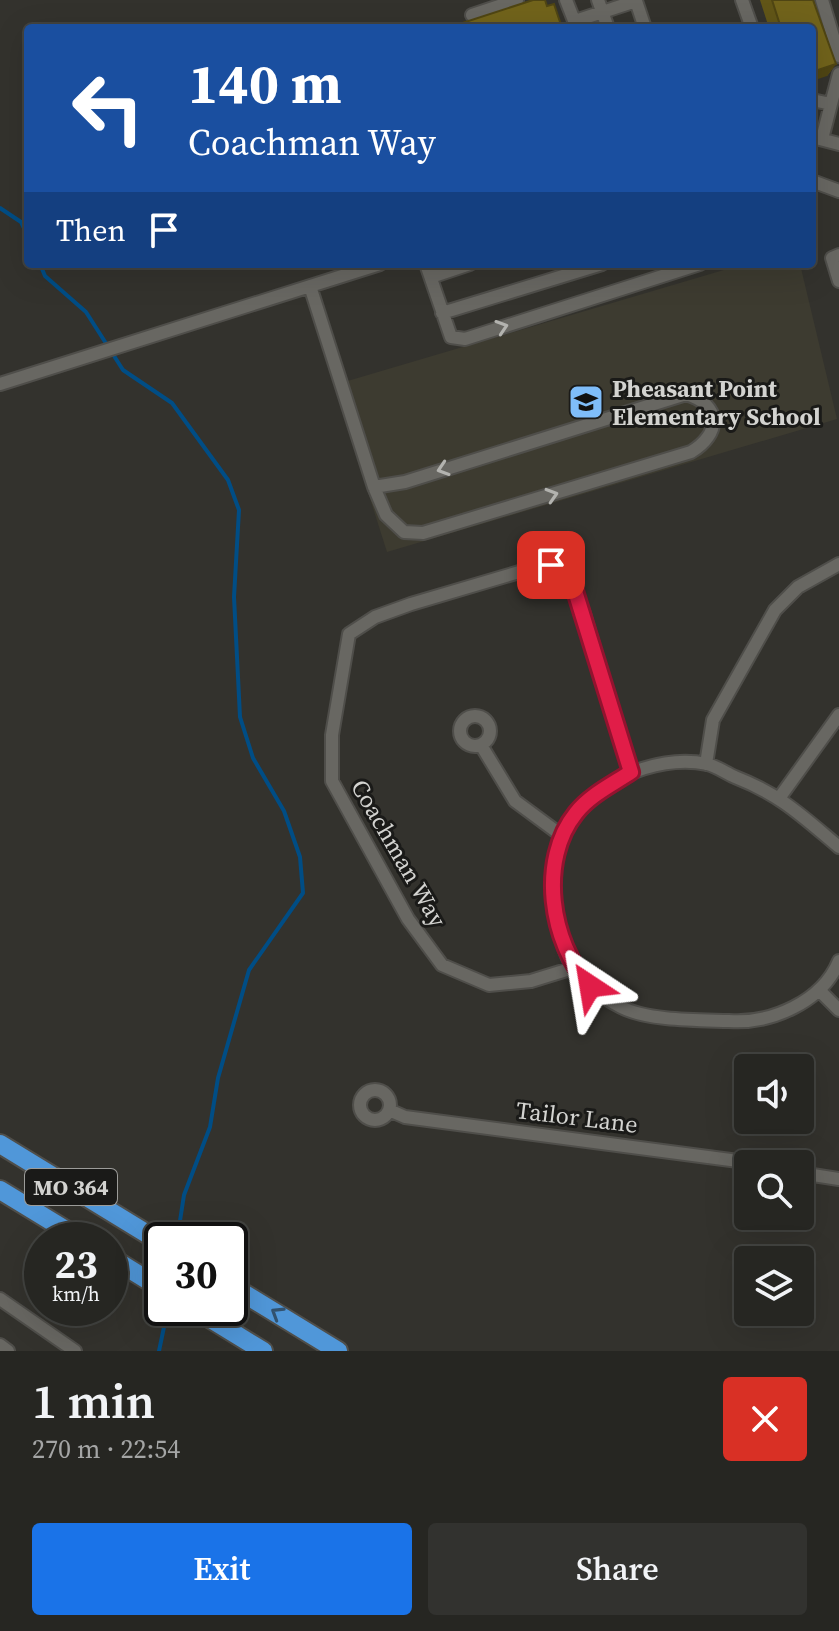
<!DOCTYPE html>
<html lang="en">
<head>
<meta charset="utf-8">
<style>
	body { margin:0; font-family:"Source Serif 4",serif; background:#32322f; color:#f1f3f6; height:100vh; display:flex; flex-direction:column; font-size:30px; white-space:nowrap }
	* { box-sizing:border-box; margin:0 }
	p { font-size:26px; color:#a4a5a5 }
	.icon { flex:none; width:44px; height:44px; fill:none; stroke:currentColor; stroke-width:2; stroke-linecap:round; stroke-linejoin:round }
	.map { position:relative; height:1351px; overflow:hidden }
	.drawer { display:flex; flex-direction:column; background:#262622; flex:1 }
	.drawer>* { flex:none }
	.guide { position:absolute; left:24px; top:24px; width:792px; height:244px; border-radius:8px; box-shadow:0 8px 32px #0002,0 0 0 2px #424340; background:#1a4fa0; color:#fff; overflow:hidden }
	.controls { position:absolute; left:734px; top:1054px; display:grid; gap:16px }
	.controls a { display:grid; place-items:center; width:80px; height:80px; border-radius:8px; background:#262622; box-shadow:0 8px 32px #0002,0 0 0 2px #424340; font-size:40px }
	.speed { position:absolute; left:24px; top:1222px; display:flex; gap:16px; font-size:40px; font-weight:700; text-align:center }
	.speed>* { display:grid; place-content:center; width:104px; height:104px; border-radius:50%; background:#262622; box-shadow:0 8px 32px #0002,0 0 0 2px #424340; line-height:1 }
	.speed small { font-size:20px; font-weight:400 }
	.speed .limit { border:4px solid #111; border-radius:12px; background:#fff; color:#111 }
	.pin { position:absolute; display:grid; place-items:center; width:68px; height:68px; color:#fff; margin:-34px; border-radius:16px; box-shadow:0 4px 12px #0006 }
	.me { position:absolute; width:88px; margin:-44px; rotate:327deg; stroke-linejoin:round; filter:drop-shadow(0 0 6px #0008) }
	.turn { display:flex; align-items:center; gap:28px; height:168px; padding:0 32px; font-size:36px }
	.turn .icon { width:104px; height:104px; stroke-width:2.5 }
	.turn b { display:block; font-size:56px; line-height:68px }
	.then { display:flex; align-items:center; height:76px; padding:0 32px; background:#0003; gap:16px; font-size:30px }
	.round { display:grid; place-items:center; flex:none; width:84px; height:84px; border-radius:8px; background:#32322f }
	.headline { display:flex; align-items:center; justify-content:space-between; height:136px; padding:0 32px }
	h1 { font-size:48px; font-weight:600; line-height:60px }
	.primary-button { display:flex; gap:16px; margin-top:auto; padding:16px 32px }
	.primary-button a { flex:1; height:92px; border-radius:8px; background:#1a73e8; color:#fff; font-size:32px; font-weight:600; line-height:92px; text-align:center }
	.primary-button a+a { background:#32322f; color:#f1f3f6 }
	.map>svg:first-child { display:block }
	.built { fill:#3d3b30 }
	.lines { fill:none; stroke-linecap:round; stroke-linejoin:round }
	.stream { stroke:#004d85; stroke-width:4 }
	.minor-casing { stroke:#4f4e4a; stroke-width:16 }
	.highway-casing { stroke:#4f4e4a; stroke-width:22 }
	.minor { stroke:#686762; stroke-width:12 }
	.highway { stroke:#5097d9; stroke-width:18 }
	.wall { fill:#615517 }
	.shaded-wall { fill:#4f4513 }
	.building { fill:#71631b; stroke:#4f4513; stroke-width:2 }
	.oneway { stroke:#b3b3af }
	.oneway2 { stroke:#32526f }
	.route-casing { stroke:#92132f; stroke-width:20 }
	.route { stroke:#e11d48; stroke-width:14 }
	.labels { text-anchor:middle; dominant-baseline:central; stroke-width:6; stroke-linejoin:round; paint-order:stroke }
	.shield { fill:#1a1a18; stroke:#9c9c99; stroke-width:2 }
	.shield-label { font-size:22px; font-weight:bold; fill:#d3d3d0 }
	.poi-label { font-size:24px; font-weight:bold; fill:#d3d3d0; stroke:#1a1a18; text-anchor:start }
	.street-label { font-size:24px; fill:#d3d3d0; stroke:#1a1a18 }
</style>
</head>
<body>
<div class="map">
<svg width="839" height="1351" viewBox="0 0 839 1351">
	<rect width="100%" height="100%" fill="#33322d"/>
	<path class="built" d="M744,264H800L837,419L387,552L334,385Z"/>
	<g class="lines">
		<path class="stream" d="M0,208L21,222L28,237
			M40,264L45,276L86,312L123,370L172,403L228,480L239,510L234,597L240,717L253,758L284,811L300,857L303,893L249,970L218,1078L210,1127L184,1195L177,1240
			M159,1351L168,1308"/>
		<defs>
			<path id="minor" d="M566,0L577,28
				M598,0L608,28
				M742,0L752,28
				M822,0L839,56
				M472,15L517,0
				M575,21L636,1L645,28
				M812,100L831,104L822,139
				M831,104L839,74
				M812,137L839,144
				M812,181L839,191
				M839,255L832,258L839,281
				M426,264L451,337L465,339L700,264
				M431,277L470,264
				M310,286L374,487L386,515L404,532L423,533L691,452C721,434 722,405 686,394L405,482L374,487
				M442,313L602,264
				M0,384L380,264
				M460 731a15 15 0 1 1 30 0a15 15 0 1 1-30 0Z
				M481,745L515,801L561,835
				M706,764L713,720L775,610L798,587L839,564
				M780,797L839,715
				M839,847C802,816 781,795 735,777C726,773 716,766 707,764C654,753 586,785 563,833C547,866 554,939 574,969C585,985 604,998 621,1007C648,1021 699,1020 729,1021C771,1024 822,1002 839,961
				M573,968L531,981L489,985L442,965L408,919L332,781V735L349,634L375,617L411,604L526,570L551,565L562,569L571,578L584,614L631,772
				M820,991L839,1010
				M360 1105a15 15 0 1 1 30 0a15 15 0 1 1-30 0Z
				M389,1110L405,1117L761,1164
				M800,1173L839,1179
				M0,1299L75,1351
				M0,1345L8,1351"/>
			<path id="highway" d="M0,1144L162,1243
				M0,1190L82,1240
				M110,1257L162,1289
				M230,1285L338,1351
				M193,1308L263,1351"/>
		</defs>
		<use href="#minor" class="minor-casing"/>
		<use href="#highway" class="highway-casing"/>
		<use href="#minor" class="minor"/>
		<use href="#highway" class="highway"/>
	</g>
	<path class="wall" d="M760,0H813L836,64L827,76L812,28H769Z"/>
	<path class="shaded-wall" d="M836,64L827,76L812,81V72Z"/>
	<path class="building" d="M533,0H545L547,6L554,4L562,28H447Z
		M772,0H813L836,64L812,72V28H781Z"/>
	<defs><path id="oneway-chevron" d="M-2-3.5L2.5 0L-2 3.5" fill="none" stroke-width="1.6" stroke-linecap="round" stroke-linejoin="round" transform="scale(2)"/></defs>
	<g class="oneway">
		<use href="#oneway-chevron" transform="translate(502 327) rotate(-18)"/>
		<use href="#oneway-chevron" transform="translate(443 469) rotate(162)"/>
		<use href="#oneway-chevron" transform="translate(552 495) rotate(-17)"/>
	</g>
	<use class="oneway2" href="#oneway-chevron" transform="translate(277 1313) rotate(-148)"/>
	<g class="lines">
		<defs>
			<path id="route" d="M551,565L571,578L631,772C613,784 590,795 576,813C538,860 550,943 590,986"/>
		</defs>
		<use href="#route" class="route-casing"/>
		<use href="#route" class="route"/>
	</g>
	<defs>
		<symbol id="school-square" viewBox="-11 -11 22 22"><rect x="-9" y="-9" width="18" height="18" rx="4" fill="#7fbdf9" stroke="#1a1a18"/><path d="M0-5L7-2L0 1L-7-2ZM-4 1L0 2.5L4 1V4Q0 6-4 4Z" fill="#111"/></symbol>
	</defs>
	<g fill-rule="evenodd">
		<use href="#school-square" x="566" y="382" width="40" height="40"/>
	</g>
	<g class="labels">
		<rect class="shield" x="25" y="1169" width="92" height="36" rx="6"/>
		<g class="shield-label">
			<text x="71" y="1187">MO 364</text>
		</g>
		<g class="poi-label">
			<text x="612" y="388">Pheasant Point<tspan x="612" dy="28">Elementary School</tspan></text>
		</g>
		<g class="street-label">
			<text transform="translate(399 853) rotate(60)">Coachman Way</text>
			<text transform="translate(577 1117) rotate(7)">Tailor Lane</text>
		</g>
	</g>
</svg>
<div class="controls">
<a><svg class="icon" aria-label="sound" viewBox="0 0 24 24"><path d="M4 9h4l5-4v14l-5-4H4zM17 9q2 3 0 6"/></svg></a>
<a><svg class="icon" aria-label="search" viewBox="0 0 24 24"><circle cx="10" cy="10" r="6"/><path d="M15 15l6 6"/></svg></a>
<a><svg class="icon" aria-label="layers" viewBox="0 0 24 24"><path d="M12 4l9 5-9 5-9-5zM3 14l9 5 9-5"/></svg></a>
</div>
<div class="speed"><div>23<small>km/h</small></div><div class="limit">30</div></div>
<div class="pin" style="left:551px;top:565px;background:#d93025"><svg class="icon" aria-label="arrive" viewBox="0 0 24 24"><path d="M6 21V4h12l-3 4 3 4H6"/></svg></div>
<svg class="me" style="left:590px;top:986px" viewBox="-20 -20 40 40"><path d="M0-17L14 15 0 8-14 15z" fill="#e11d48" stroke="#fff" stroke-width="4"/></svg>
<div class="guide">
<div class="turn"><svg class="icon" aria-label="left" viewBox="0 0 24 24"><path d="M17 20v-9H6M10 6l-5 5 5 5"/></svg><div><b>140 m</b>Coachman Way</div></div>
<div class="then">Then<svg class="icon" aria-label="arrive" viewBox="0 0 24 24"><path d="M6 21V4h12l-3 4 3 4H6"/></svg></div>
</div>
</div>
<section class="drawer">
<div class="headline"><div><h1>1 min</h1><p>270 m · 22:54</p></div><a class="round" style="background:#d93025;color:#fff"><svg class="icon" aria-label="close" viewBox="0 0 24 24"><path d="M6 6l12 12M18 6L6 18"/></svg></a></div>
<div class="primary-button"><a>Exit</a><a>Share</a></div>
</section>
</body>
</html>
